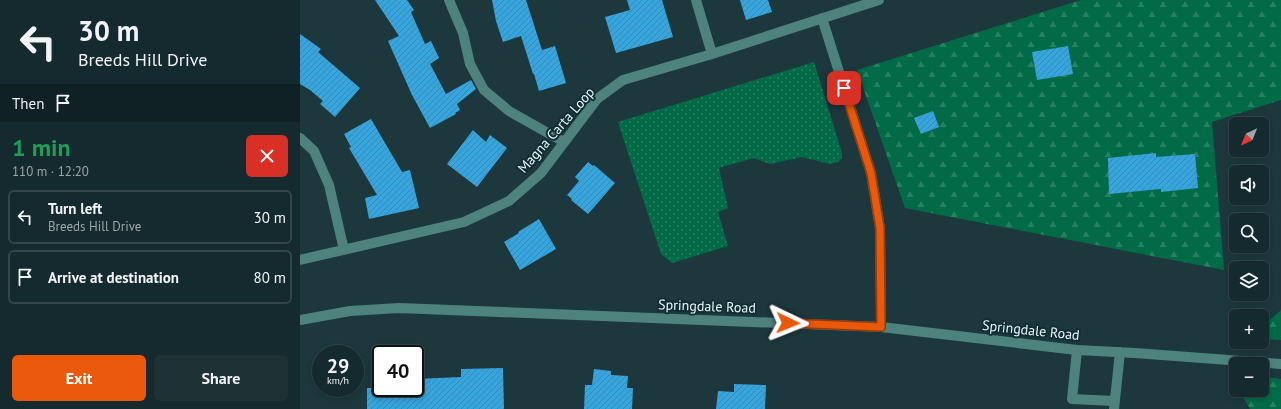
<!DOCTYPE html>
<html lang="en">
<head>
<meta charset="utf-8">
<style>
	body { margin:0; font-family:"PT Sans",sans-serif; background:#1e3236; color:#f1f3f6; height:100vh; display:flex; flex-direction:column; font-size:15px; white-space:nowrap }
	* { box-sizing:border-box; margin:0 }
	p { font-size:13px; color:#9da7aa }
	.icon { flex:none; width:22px; height:22px; fill:none; stroke:currentColor; stroke-width:2; stroke-linecap:round; stroke-linejoin:round }
	.map { position:relative; flex:1; overflow:hidden }
	.side { display:flex; flex-direction:column; background:#152a2e; width:300px }
	.side>* { flex:none }
	.guide { background:#152a2e; color:#f1f3f6; overflow:hidden }
	.needle { width:26px; rotate:223deg }
	.controls { position:absolute; left:929px; top:117px; display:grid; gap:8px }
	.controls a { display:grid; place-items:center; width:40px; height:40px; border-radius:6px; background:#152a2e; box-shadow:0 2px 6px #0003,0 0 0 1px #34464a; font-size:20px }
	.speed { position:absolute; left:12px; top:345px; display:flex; gap:8px; font-size:20px; font-weight:700; text-align:center }
	.speed>* { display:grid; place-content:center; width:52px; height:52px; border-radius:50%; background:#152a2e; box-shadow:0 2px 6px #0003,0 0 0 1px #34464a; line-height:1 }
	.speed small { font-size:10px; font-weight:400 }
	.speed .limit { border:2px solid #111; border-radius:6px; background:#fff; color:#111 }
	.pin { position:absolute; display:grid; place-items:center; width:34px; height:34px; color:#fff; margin:-17px; border-radius:8px; box-shadow:0 2px 6px #0006 }
	.me { position:absolute; width:44px; margin:-22px; rotate:92deg; stroke-linejoin:round; filter:drop-shadow(0 0 3px #0008) }
	.turn { display:flex; align-items:center; gap:14px; height:84px; padding:0 12px; font-size:18px }
	.turn .icon { width:52px; height:52px; stroke-width:2.5 }
	.turn b { display:block; font-size:28px; line-height:34px }
	.then { display:flex; align-items:center; height:38px; padding:0 12px; background:#0003; gap:8px; font-size:15px }
	.round { display:grid; place-items:center; flex:none; width:42px; height:42px; border-radius:6px; background:#1e3236 }
	.headline { display:flex; align-items:center; justify-content:space-between; height:68px; padding:0 12px }
	h1 { font-size:24px; font-weight:800; line-height:30px; color:#1e9e55 }
	.primary-button { display:flex; gap:8px; margin-top:auto; padding:8px 12px }
	.primary-button a { flex:1; height:46px; border-radius:6px; background:#ea580c; color:#fff; font-size:16px; font-weight:800; line-height:46px; text-align:center }
	.primary-button a+a { background:#1e3236; color:#f1f3f6 }
	ul { padding:0; list-style:none }
	li { display:flex; align-items:center; gap:12px; height:54px; margin:0 8px 6px; padding:0 4px; border:2px solid #34464a; border-radius:6px }
	li div { flex:1 }
	li b { display:block; font-size:15px }
	li em { font-style:normal }
	main { display:flex; flex:1; min-height:0 }
	.map>svg:first-child { display:block }
	.grass { fill:url(#grass-dots) }
	.forest { fill:url(#forest-firs) }
	.building { fill:url(#building-hatch) }
	.lines { fill:none; stroke-linecap:round; stroke-linejoin:round }
	.minor { stroke:#4e837d; stroke-width:10 }
	.route-casing { stroke:#983908; stroke-width:10 }
	.route { stroke:#ea580c; stroke-width:7 }
	.labels { text-anchor:middle; dominant-baseline:central; stroke-width:4; stroke-linejoin:round; paint-order:stroke }
	.street-label { font-size:14px; fill:#e8f8fc; stroke:#112e33 }
</style>
</head>
<body>
<main>
<section class="side">
<div class="guide">
<div class="turn"><svg class="icon" aria-label="left" viewBox="0 0 24 24"><path d="M17 20v-9H6M10 6l-5 5 5 5"/></svg><div><b>30 m</b>Breeds Hill Drive</div></div>
<div class="then">Then<svg class="icon" aria-label="arrive" viewBox="0 0 24 24"><path d="M6 21V4h12l-3 4 3 4H6"/></svg></div>
</div>
<div class="headline"><div><h1>1 min</h1><p>110 m · 12:20</p></div><a class="round" style="background:#d93025;color:#fff"><svg class="icon" aria-label="close" viewBox="0 0 24 24"><path d="M6 6l12 12M18 6L6 18"/></svg></a></div>
<ul>
<li><svg class="icon" aria-label="left" viewBox="0 0 24 24"><path d="M17 20v-9H6M10 6l-5 5 5 5"/></svg><div><b>Turn left</b><p>Breeds Hill Drive</p></div><em>30 m</em></li>
<li><svg class="icon" aria-label="arrive" viewBox="0 0 24 24"><path d="M6 21V4h12l-3 4 3 4H6"/></svg><div><b>Arrive at destination</b></div><em>80 m</em></li>
</ul>
<div class="primary-button"><a>Exit</a><a>Share</a></div>
</section>
<div class="map">
<svg width="981" height="409" viewBox="0 0 981 409">
	<defs>
		<pattern id="grass-dots" width="8" height="8" patternUnits="userSpaceOnUse"><rect width="8" height="8" fill="#016b47"/><path d="M2 2h.1M6 6h.1" fill="none" stroke="#268162" stroke-width="1.8" stroke-linecap="round"/></pattern>
		<pattern id="forest-firs" width="22" height="20" patternUnits="userSpaceOnUse"><rect width="22" height="20" fill="#016b47"/><path d="M5 1l3.5 6h-7zM16 11l3.5 6h-7z" fill="#268162"/></pattern>
		<pattern id="building-hatch" width="6" height="6" patternUnits="userSpaceOnUse"><rect width="6" height="6" fill="#36a5de"/><path d="M-1 1l2-2M0 6l6-6M5 7l2-2" fill="none" stroke="#3b8ab2"/></pattern>
	</defs>
	<rect width="100%" height="100%" fill="#1c383d"/>
	<path class="grass" d="M514,62L542,153V158L538,162L530,164L502,157L470,164L454,158L419,168L428,208L418,212L428,246L372,263L361,254L318,122Z"/>
	<path class="forest" d="M781,0H981V100L912,122L924,270L605,208L557,70Z
		M981,310V340L962,339V327Z
		M962,377L981,379V409H950L939,390H962Z"/>
	<path class="building" d="M75,0H107L114,10L111,12L125,44L131,41L139,58L130,64L146,94L171,80L176,89L157,104L160,110L155,113L156,114L130,128L112,95L88,41L99,36Z
		M192,0H226L242,50L255,46L266,83L239,91L234,74H233L221,36L203,42L196,21Z
		M327,0H362L373,37L316,53L305,17L330,10Z
		M440,0H468L472,12L446,20Z
		M0,34L21,49L18,52L60,88L35,117L20,104L23,101L10,90L0,84Z
		M768,46L773,74L737,80L732,52Z
		M633,111L639,127L621,134L614,118Z
		M71,119L102,172L110,170L119,208L69,219L65,198L77,195L49,148L51,147L44,134Z
		M173,130L186,142L190,135L207,148L177,187L147,164Z
		M856,153V157L895,154L898,188L861,192V189L809,194L808,158Z
		M288,162L293,166L294,165L315,183L288,214L271,200L272,199L267,195L279,181L275,177Z
		M239,219L256,249L220,270L204,242L219,233L218,232Z
		M203,368L204,409H67V388H115V379L161,377V369Z
		M294,369L311,371V375L328,376L327,388H333L332,409H284L285,385H292Z
		M434,384L466,385L465,409H416L418,391L434,392Z"/>
	<g class="lines">
		<path class="minor" d="M149,0L163,33L170,64L184,90L209,111L264,142
			M396,0L412,54
			M522,18L571,173L580,228L581,327
			M0,138L14,151L29,185L44,250
			M0,260L164,222L209,201L241,173L297,99L323,80L412,54L579,0
			M0,320L50,311L99,308L581,327L777,350L835,353L981,364
			M777,350L772,399L815,401
			M814,409L820,352"/>
	</g>
	<g class="lines">
		<defs>
			<path id="route" d="M488,323L581,327L580,228L571,173L544,88"/>
		</defs>
		<use href="#route" class="route-casing"/>
		<use href="#route" class="route"/>
	</g>
	<g class="labels">
		<g class="street-label">
			<text transform="translate(256 130) rotate(-49)">Magna Carta Loop</text>
			<text transform="translate(407 306) rotate(2)">Springdale Road</text>
			<text transform="translate(731 330) rotate(6)">Springdale Road</text>
		</g>
	</g>
</svg>
<div class="controls">
<a><svg class="needle" viewBox="-14 -14 28 28"><path d="M0-13l5 13h-10z" fill="#e53935"/><path d="M0 13l5-13h-10z" fill="#9da7aa"/></svg></a>
<a><svg class="icon" aria-label="sound" viewBox="0 0 24 24"><path d="M4 9h4l5-4v14l-5-4H4zM17 9q2 3 0 6"/></svg></a>
<a><svg class="icon" aria-label="search" viewBox="0 0 24 24"><circle cx="10" cy="10" r="6"/><path d="M15 15l6 6"/></svg></a>
<a><svg class="icon" aria-label="layers" viewBox="0 0 24 24"><path d="M12 4l9 5-9 5-9-5zM3 14l9 5 9-5"/></svg></a>
<a>+</a>
<a>−</a>
</div>
<div class="speed"><div>29<small>km/h</small></div><div class="limit">40</div></div>
<div class="pin" style="left:544px;top:88px;background:#d93025"><svg class="icon" aria-label="arrive" viewBox="0 0 24 24"><path d="M6 21V4h12l-3 4 3 4H6"/></svg></div>
<svg class="me" style="left:488px;top:323px" viewBox="-20 -20 40 40"><path d="M0-17L14 15 0 8-14 15z" fill="#ea580c" stroke="#fff" stroke-width="4"/></svg>
</div>
</main>
</body>
</html>
